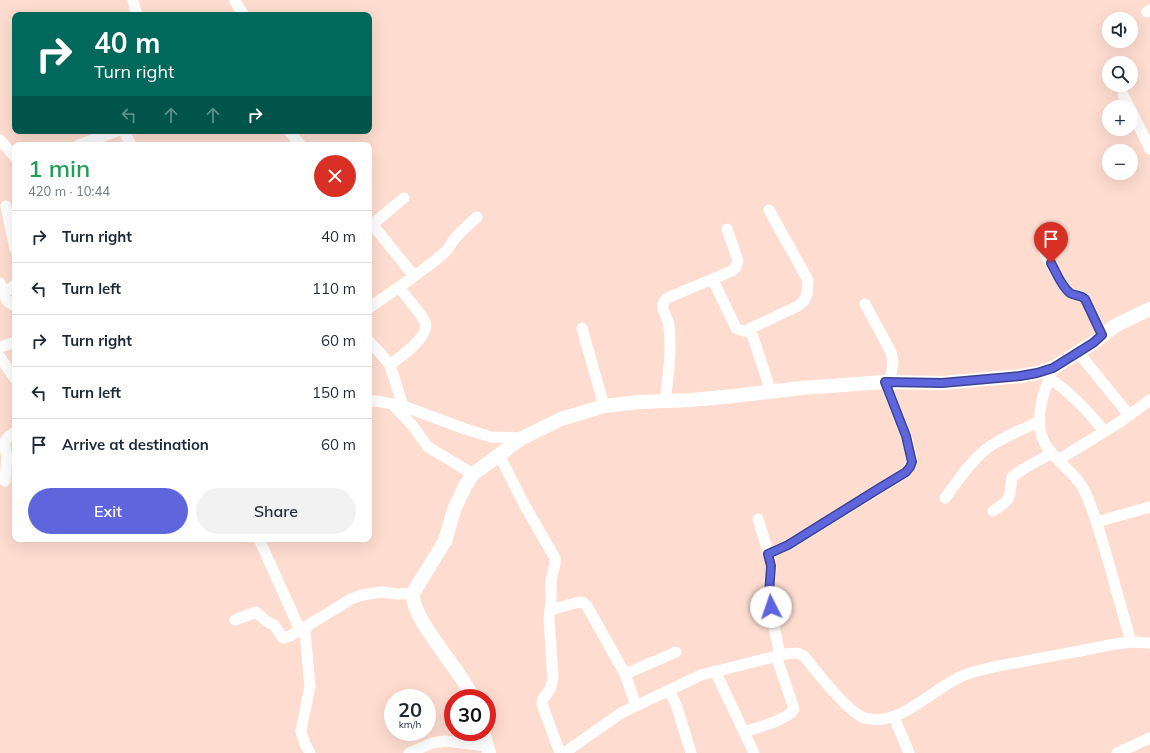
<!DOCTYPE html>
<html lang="en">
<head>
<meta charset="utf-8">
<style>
	body { margin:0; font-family:Mulish,sans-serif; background:#f2f2f3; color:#1f2937; height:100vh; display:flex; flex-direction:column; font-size:15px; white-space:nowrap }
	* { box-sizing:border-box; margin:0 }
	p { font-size:13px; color:#747a83 }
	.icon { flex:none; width:22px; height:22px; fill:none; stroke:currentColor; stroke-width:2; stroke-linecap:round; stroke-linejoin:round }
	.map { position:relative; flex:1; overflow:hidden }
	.sheet { position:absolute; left:12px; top:142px; width:360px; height:400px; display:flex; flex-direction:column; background:#fff; border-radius:8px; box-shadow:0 4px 16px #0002 }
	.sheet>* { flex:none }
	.guide { position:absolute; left:12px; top:12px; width:360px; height:122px; border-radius:8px; box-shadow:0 4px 16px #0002; background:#00695c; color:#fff; overflow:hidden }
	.tools { position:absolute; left:1102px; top:12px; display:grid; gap:8px }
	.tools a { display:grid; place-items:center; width:36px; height:36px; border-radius:50%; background:#fff; box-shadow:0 4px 16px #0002; font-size:20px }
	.speed { position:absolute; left:384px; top:689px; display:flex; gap:8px; font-size:20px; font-weight:700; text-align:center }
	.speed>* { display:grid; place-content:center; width:52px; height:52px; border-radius:50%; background:#fff; box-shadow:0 4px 16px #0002; line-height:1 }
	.speed small { font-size:10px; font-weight:400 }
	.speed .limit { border:6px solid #d22; background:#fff; color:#111 }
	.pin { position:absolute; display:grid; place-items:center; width:34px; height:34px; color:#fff; margin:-41px -17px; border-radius:50% 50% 50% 0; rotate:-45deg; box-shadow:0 0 4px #0007 }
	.pin .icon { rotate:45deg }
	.me { position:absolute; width:44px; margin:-22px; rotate:356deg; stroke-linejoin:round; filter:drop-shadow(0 0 3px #0008) }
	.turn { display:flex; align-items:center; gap:14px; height:84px; padding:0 16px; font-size:18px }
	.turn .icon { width:52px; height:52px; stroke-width:2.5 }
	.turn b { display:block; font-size:28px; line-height:34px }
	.lanes { display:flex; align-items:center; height:38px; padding:0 16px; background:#0003; justify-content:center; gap:20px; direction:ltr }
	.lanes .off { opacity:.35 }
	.round { display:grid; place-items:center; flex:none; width:42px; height:42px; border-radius:21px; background:#f2f2f3 }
	.summary { display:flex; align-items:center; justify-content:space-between; height:68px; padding:0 16px }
	h1 { font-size:24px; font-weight:600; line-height:30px; color:#1e9e55 }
	.primary-button { display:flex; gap:8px; margin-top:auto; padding:8px 16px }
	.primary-button a { flex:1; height:46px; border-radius:24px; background:#5e65dd; color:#fff; font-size:16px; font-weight:600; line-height:46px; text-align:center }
	.primary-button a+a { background:#f2f2f3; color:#1f2937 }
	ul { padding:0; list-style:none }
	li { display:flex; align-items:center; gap:12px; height:52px; padding:0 16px; border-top:1px solid #e0e1e3 }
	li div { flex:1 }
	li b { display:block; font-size:15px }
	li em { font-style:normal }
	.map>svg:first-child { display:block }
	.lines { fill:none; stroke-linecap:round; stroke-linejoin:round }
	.minor { stroke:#fff; stroke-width:11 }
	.tertiary { stroke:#fff; stroke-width:14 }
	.route-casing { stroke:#3d4290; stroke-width:10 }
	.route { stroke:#5e65dd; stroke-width:7 }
</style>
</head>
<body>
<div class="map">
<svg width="1150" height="753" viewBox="0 0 1150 753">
	<rect width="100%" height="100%" fill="#feddd0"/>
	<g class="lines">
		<path class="minor" d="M133,0L137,15
			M234,0L244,15
			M1147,12L1150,10
			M1123,95L1129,107
			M1131,110L1150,149
			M124,131L131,145
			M289,131L301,145
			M0,140L15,157
			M79,145L117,131
			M6,206L15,249
			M372,224L414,276
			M369,227L404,198
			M1044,251C1050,261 1061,287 1071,293C1076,296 1081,295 1085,299L1103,335
			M713,280L736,328L740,330L750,332L753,337L771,392
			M0,283L7,301L15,306
			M4,293L15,285
			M865,304L891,352L893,362L890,382
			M369,308C394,290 421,273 444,253C451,247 451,242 457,236C463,229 471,223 477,217
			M582,328L604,406
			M745,331L798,306L804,301L807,294L808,280L769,210
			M369,341L381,354L390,365L403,406
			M0,347L15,342
			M1078,352L1129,415
			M0,357L15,379
			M390,365C400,357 431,336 425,322C421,313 405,296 399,287
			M1053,368C1045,389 1036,410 1041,433C1046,456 1072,468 1083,488C1094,509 1100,534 1107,557C1115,585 1123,614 1131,642
			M1049,378C1070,392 1088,411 1104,431
			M369,402L376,401L403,406L465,429L491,437L522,438
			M665,402C668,377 672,351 669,326C668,315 657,307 667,298L732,271L736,267L738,261L727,229
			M392,404L412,425L428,447L473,474
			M499,455L525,506L555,558V564L551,580V603L549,619L553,678L550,689L543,699L542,704L560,753
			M1058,460L1120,422L1150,400
			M5,481L7,457L4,443L8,437L15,432
			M945,498C957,482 969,463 985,450C1001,437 1022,430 1040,421
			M993,511C1013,498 1009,499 1012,477L1023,469L1052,453
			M758,519L770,558L771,566L769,593L773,622L780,655
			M1096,522L1150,507
			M259,539L300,630
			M768,554L788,545L906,472L912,462L911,455L906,436L885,382
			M550,610L579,602L584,603L587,606L625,674L636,706
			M235,620L256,612L266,621L274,625L283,638L290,636L306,626
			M715,671L754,753
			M625,674L676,652
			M669,690L677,707L691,753
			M894,717L909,753
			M744,732C756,728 788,720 794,709L776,656
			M310,753L305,744L301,731L310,686L305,632L307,626L351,599L362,595L381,592L397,594L413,593
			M409,753L432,743L445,741L487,746
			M564,753L621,713L701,675L785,654L797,653L804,656C815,670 850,715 865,718C902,728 934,686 965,675C983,668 1003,665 1021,662C1051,656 1081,651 1110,645L1131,642L1150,643
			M1117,753L1150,738"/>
		<path class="tertiary" d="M473,698C462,671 410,618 413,593L445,541L454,510L465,486L473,474L522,438L561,419L604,406L640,402L691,400L734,396L801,388L885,382L942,383L1020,376L1037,373L1053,368L1093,343L1116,325L1150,309
			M483,732L489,753"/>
	</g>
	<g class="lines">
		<defs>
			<path id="route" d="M771,607L769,593L771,566L768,554L788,545L878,489L906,472L910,467L912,462L906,436L885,382L942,383L1020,376L1037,373L1053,368L1093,343L1102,335L1085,299C1081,295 1075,296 1070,293C1061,286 1056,272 1051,263"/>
		</defs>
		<use href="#route" class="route-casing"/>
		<use href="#route" class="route"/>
	</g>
</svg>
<div class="tools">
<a><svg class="icon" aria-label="sound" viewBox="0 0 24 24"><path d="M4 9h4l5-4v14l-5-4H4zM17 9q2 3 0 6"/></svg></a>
<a><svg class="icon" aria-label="search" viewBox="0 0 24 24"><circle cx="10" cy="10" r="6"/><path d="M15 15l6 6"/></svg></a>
<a>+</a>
<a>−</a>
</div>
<div class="speed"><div>20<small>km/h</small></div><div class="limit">30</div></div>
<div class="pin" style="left:1051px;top:263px;background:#d93025"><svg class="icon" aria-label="arrive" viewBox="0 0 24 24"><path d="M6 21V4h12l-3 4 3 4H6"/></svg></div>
<svg class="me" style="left:771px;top:607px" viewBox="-20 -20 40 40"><circle r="19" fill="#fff"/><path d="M0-13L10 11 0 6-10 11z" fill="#5e65dd"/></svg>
<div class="guide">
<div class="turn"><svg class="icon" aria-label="right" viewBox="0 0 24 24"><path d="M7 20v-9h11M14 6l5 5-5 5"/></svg><div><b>40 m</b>Turn right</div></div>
<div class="lanes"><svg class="icon off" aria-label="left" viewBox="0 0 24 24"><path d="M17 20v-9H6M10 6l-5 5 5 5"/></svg><svg class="icon off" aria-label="ahead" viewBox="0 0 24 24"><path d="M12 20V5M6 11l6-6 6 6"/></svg><svg class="icon off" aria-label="ahead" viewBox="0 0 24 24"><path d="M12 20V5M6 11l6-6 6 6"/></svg><svg class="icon" aria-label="right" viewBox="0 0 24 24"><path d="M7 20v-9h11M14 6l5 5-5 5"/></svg></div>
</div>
<section class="sheet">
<div class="summary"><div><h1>1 min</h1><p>420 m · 10:44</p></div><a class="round" style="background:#d93025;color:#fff"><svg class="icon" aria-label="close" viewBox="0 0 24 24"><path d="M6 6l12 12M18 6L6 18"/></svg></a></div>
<ul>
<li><svg class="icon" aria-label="right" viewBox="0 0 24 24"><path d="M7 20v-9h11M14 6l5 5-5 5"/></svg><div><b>Turn right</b></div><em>40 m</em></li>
<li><svg class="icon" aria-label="left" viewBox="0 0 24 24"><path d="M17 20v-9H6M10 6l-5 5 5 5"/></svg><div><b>Turn left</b></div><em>110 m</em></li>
<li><svg class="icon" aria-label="right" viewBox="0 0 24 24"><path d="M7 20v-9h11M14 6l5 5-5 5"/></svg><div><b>Turn right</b></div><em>60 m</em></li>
<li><svg class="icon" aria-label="left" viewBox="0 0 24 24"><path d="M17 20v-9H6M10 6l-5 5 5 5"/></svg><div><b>Turn left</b></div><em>150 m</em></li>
<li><svg class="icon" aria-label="arrive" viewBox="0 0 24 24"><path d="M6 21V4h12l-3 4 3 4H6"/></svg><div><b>Arrive at destination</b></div><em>60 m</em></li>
</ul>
<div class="primary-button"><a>Exit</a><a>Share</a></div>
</section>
</div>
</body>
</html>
